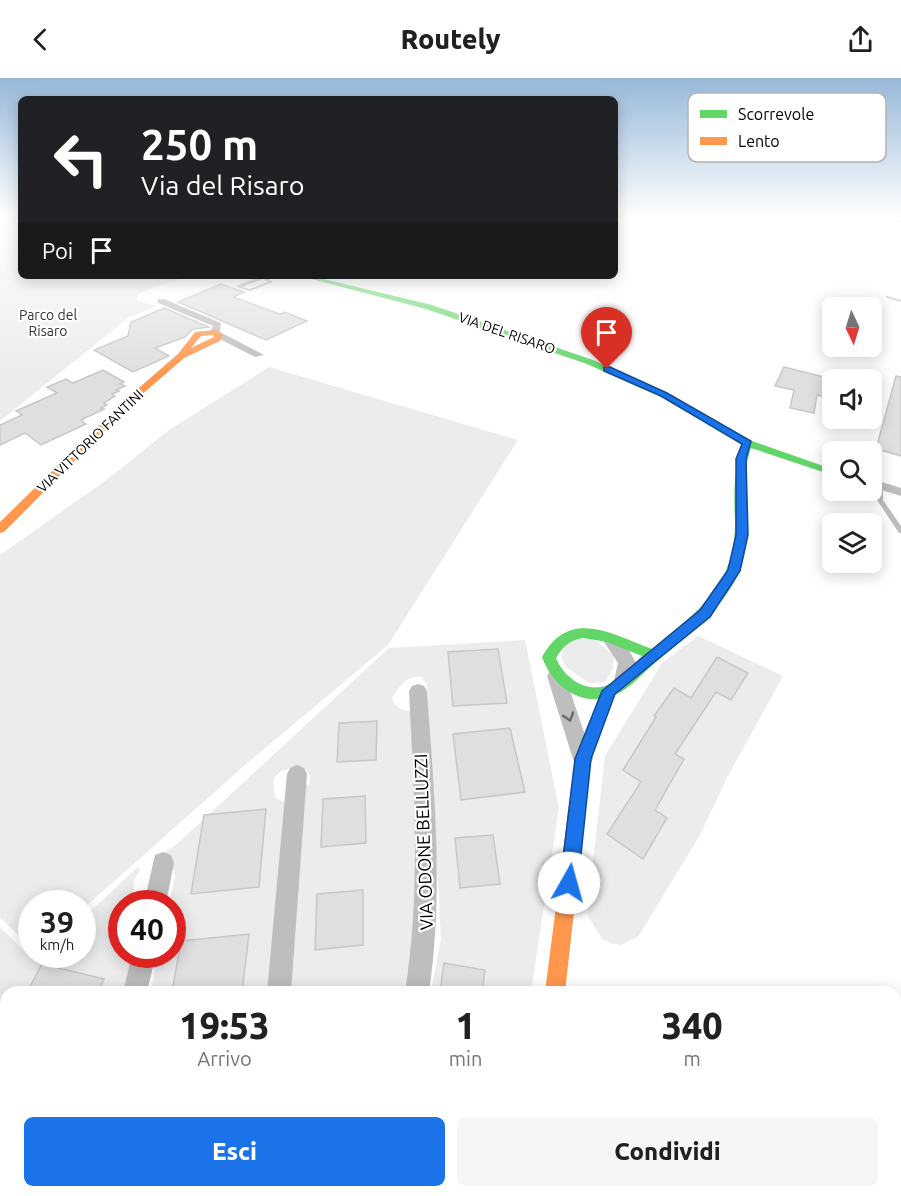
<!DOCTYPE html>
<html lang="it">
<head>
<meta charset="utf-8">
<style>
	body { margin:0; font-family:Ubuntu,sans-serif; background:#f6f6f6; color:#202124; height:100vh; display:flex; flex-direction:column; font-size:22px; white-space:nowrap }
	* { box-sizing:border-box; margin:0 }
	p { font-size:20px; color:#757577 }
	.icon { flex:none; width:33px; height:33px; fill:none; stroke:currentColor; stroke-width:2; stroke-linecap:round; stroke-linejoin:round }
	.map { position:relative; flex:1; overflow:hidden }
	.drawer { position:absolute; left:0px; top:908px; width:902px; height:212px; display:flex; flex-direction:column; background:#fff; border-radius:18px 18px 0 0; box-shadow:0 3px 15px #0003 }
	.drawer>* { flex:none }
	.banner { position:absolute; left:18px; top:18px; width:600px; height:183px; border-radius:9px; box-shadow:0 3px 15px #0003; background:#202124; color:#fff; overflow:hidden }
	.needle { width:39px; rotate:176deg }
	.fabs { position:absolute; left:822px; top:219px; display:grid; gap:12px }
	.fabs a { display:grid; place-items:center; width:60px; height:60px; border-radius:9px; background:#fff; box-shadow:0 3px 15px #0003; font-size:30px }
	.speed { position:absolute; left:18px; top:812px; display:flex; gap:12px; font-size:30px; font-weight:700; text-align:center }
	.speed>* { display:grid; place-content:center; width:78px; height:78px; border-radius:50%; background:#fff; box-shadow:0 3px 15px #0003; line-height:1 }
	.speed small { font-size:15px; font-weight:400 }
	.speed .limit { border:9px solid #d22; background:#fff; color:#111 }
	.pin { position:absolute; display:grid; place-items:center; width:51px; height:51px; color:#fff; margin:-62px -26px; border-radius:50% 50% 50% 0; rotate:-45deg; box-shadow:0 0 6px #0007 }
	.pin .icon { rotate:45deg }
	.me { position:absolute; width:66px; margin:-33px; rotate:7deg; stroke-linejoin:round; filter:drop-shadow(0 0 4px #0008) }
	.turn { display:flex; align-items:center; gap:21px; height:126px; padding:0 24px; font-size:27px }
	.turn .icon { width:78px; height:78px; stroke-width:2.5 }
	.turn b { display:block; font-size:42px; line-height:51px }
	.then { display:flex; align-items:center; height:57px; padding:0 24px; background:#0003; gap:12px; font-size:22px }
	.eta { display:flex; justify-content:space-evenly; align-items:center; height:102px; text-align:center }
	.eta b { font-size:36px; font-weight:800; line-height:42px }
	.cta { display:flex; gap:12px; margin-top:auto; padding:12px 24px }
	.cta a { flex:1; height:69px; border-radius:9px; background:#1a73e8; color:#fff; font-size:24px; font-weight:800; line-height:69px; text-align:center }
	.cta a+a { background:#f6f6f6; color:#202124 }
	header { display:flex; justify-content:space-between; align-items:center; height:78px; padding:0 24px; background:#fff; font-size:27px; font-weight:800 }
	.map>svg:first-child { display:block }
	.green { fill:#ececec }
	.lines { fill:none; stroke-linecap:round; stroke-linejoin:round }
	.stream { stroke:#bfbfbf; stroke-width:2 }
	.building { fill:#dfdfdf; stroke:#c7c7c7; stroke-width:1.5 }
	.lane { fill:#bebebe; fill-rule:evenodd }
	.street { fill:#bebebe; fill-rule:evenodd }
	.fast { fill:#63d668; fill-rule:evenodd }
	.slow { fill:#ff974d; fill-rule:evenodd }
	.oneway { stroke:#686868 }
	.route { fill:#1a73e8; stroke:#114b97; stroke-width:1.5 }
	.labels { text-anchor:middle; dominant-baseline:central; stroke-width:4.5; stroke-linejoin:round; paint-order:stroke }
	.far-park-label { font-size:14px; fill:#333; stroke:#fff }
	.far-street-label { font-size:14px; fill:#000; stroke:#fff }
	.near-street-label { font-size:18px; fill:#000; stroke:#fff }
	.key { fill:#fff; stroke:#b2b2b2; stroke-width:1.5 }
	.key-label { font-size:16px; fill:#000 }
</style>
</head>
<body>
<header><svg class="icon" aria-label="back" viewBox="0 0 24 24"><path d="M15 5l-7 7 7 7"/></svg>Routely<svg class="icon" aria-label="share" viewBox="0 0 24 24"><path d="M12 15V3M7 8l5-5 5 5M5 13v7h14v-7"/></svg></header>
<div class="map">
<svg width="901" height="1118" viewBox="0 0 901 1118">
	<rect width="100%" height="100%" fill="#fff"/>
	<path class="green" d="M0,142L21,146V198H188L140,215L136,222L157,228L128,240L0,343Z
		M269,289L518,362L388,567L245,687L83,831L82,825H32L31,870L0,839V477L105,403L169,352Z
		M698,558L783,598L728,698L700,757L638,859L621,867L613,866L602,861L587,836L605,678L662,585Z
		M568,560L594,561L614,578L613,590L605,604L589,605L566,589L561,579Z
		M525,562L559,730L531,913H431L441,861L427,607L422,599C404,598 401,607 392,620C395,630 403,632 412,634L420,788L409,913H289L306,707L310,706V698L306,692C283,688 267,694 276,720L285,725L269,913L151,914L158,876H172V825H169L175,799L173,790L154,783L179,764L389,570Z
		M138,789L140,792L133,804L135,816L146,825H122V876H136L128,913L6,914V1113H51L49,1118H0V849L35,884L44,876H82L83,840Z
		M77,1113H216L214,1118H75Z
		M240,1113H393V1118H239Z"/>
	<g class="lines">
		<path class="stream" d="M874,140L901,143
			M887,219L901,223"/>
	</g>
	<path class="building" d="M221,206L244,214L233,219L280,236L285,234L307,243L266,262L178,224Z
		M164,230L209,249L193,251L185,259L155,270L169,278L133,294L94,272L128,258L131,244Z
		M784,289L832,301V321L817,317L814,335L790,330L794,312L775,308Z
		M103,292L124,304L120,306L125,308L116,312L119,313L112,316L115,318L104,325L107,327L101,330L104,331L81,342L86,346L41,367L25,355L0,367V347L22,337L16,333L57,315L47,309L66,301L73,305Z
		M896,298L901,299V378L876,371Z
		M498,571L507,625L453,628L448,574Z
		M717,579L748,595L731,622L716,614L675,676L684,681L655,732L667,740L643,781L607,756L641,704L623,692L656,639L654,638L674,610L691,620Z
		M377,643L376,682L337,684L339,645Z
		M510,650L525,714L461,722L453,656Z
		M365,718L366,765L321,769L323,721Z
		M266,731L259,809L191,816L204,737Z
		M493,757L500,806L460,810L455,760Z
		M363,812V867L315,872L317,816Z
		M249,856L242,914H172L181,863Z
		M444,885L485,892L482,914H440Z
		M42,886L104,901L98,914H27Z"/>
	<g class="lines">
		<path class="lane" d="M262,198H267L266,199L273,204L250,213L237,209L238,207ZM263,201L268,204L250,211L242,209Z
			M880,406L883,408V422L901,448V455H899L877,422V408Z"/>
		<path class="street" d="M0,140L21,142V146L0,142Z
			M158,221H164L221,245L220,254L264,277L255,279L216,259L210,254L213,248L158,225Z
			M872,401L901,410V418L872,409Z
			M610,555L624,563L636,585L629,608L623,610L617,608L614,603L618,585L602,561L604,556Z
			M556,591L562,593L565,598L593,681L590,687L583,690L576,687L573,681L547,598L550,593Z
			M418,606L424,608L427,613C434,714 444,813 429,914H405C421,813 414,714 409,613L412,608Z
			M297,687L304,690L307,696L291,914H267L287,696L290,690Z
			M163,774L171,777L174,785L166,825H144L155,777Z
			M132,876H156L147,914H123Z
			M47,1113H75L74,1118H45Z
			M210,1113H238L237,1118H208Z
			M392,1113H420L421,1118H392Z
			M479,1113H507L506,1118H476Z"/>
		<path class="fast" d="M300,198H311L432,227L593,282L667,315L752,363L832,391V397L751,370C737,410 756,455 739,495C722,531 691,553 662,578C649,589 636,605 621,614C587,633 554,612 542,579C569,529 612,556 652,571C698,533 735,509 735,444C734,417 733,392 743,366L661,319L587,286L426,231ZM583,560L607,564L642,578C632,588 622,601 610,606C587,617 564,600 556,580C563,569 569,562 583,560Z"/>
		<path class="slow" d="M215,252L223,257L220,263L184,280L132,325L4,454L0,455V444L126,321L178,276L195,254ZM213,257L214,259L191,270L201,258Z
			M609,607L614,609L616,613L591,681L565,914H545L575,681L602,613L604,609Z"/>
	</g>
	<defs><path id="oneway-chevron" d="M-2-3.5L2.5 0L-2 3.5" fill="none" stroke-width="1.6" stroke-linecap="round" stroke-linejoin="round" transform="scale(1.5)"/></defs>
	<use class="oneway" href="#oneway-chevron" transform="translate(569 639) rotate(72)"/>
	<linearGradient id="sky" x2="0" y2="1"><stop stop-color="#97b8d8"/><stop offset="0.47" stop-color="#fff"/><stop offset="1" stop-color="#fff" stop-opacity="0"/></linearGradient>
	<rect width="901" height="296" fill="url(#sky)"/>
	<path class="route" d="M604,289H610L667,315L751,363L746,381L748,457L740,493L710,539L615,616L591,681L578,805L575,812L569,814L563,812L560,805L575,681L602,613L700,532L728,492L736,457V381L742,366L661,318L604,293Z"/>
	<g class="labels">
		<g class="far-park-label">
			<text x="48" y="237">Parco del<tspan x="48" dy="16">Risaro</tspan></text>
		</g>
		<g class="far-street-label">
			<text transform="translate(507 255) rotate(19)">VIA DEL RISARO</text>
			<text transform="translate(90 363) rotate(-44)">VIA VITTORIO FANTINI</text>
		</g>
		<g class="near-street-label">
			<text transform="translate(423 764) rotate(-92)">VIA ODONE BELLUZZI</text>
		</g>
	</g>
	<rect x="688" y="15" width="198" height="69" rx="9" class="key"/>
	<rect x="700" y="32" width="27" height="8" fill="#63d668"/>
	<rect x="700" y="59" width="27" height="8" fill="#ff974d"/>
	<g class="key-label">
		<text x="738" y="42">Scorrevole</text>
		<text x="738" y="69">Lento</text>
	</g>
</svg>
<div class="fabs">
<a><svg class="needle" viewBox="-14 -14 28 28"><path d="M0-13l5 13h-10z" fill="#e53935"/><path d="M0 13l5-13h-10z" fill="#757577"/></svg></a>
<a><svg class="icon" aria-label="sound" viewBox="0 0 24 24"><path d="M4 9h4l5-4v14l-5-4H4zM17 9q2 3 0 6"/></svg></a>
<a><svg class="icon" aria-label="search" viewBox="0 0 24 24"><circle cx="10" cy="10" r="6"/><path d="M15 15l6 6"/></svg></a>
<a><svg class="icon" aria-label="layers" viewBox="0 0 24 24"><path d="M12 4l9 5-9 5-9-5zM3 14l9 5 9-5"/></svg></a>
</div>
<div class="speed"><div>39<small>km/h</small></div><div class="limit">40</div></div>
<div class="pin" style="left:607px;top:291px;background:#d93025"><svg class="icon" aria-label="arrive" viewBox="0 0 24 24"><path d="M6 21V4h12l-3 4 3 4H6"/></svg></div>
<svg class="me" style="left:569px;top:805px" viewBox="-20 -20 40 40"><circle r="19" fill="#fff"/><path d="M0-13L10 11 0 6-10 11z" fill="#1a73e8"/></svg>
<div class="banner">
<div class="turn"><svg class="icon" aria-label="left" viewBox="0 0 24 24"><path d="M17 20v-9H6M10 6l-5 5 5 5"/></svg><div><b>250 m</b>Via del Risaro</div></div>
<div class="then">Poi<svg class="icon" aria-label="arrive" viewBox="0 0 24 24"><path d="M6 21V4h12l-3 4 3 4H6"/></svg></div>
</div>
<section class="drawer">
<div class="eta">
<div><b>19:53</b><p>Arrivo</p></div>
<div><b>1</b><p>min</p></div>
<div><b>340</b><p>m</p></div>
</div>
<div class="cta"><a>Esci</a><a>Condividi</a></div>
</section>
</div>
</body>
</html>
